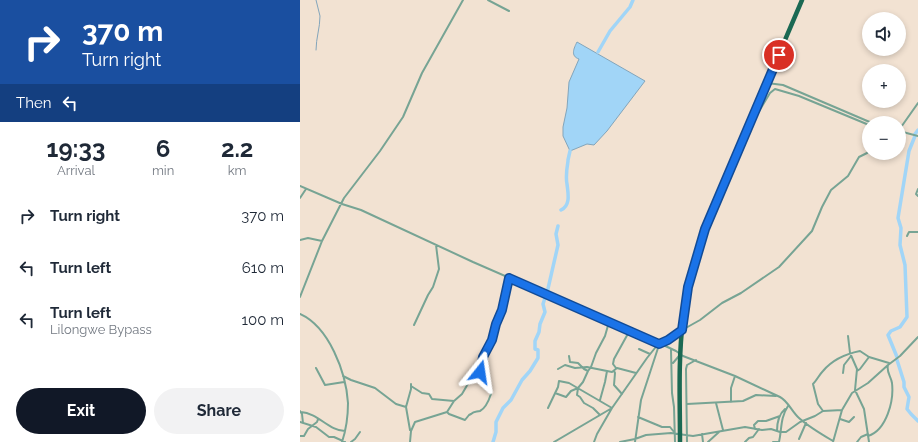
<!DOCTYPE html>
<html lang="en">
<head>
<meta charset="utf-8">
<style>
	body { margin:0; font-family:Raleway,sans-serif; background:#f2f2f3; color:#1f2937; height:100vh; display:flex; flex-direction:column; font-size:15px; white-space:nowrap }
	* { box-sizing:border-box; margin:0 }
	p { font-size:13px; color:#747a83 }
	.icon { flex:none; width:22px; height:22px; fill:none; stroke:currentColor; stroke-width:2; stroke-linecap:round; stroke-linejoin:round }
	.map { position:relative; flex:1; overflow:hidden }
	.sheet { display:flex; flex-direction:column; background:#fff; width:300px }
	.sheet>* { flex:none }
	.banner { background:#1a4fa0; color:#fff; overflow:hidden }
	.tools { position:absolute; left:562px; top:12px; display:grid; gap:8px }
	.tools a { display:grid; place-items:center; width:44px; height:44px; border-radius:50%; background:#fff; box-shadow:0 2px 6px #0003; font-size:20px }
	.pin { position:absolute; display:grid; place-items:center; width:34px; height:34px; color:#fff; margin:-17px; border:2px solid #fff; border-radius:50%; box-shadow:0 1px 4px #0007 }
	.me { position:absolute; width:44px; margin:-22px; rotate:15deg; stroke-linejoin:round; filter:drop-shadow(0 0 3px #0008) }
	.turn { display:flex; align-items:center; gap:14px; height:84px; padding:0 16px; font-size:18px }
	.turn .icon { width:52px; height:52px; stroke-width:2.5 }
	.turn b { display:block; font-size:28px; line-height:34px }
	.then { display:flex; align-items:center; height:38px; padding:0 16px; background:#0003; gap:8px; font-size:15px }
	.eta { display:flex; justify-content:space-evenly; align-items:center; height:68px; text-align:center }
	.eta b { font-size:24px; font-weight:700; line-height:28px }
	.primary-button { display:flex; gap:8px; margin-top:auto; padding:8px 16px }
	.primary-button a { flex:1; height:46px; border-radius:24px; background:#111827; color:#fff; font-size:16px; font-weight:700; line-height:46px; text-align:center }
	.primary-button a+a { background:#f2f2f3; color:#1f2937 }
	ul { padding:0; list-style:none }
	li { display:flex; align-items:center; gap:12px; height:52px; padding:0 16px }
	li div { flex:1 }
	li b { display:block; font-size:15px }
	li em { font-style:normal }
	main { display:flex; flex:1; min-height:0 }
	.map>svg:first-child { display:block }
	.water { fill:#a1d5f7; stroke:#83a5bb }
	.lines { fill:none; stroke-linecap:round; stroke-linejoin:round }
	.stream { stroke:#83a5bb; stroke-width:1 }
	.river { stroke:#a1d5f7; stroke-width:3.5 }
	.minor { stroke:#77a494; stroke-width:2 }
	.primary { stroke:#1b6953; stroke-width:4.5 }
	.route-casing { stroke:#114b97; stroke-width:10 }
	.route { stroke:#1a73e8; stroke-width:7 }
</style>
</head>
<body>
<main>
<section class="sheet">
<div class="banner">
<div class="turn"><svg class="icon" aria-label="right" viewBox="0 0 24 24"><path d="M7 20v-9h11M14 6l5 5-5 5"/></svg><div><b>370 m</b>Turn right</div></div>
<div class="then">Then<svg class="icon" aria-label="left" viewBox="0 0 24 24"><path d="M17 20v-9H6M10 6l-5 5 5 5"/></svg></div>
</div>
<div class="eta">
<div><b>19:33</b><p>Arrival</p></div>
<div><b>6</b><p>min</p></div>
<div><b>2.2</b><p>km</p></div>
</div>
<ul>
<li><svg class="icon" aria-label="right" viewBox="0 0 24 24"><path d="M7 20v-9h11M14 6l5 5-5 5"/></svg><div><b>Turn right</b></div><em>370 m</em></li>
<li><svg class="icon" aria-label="left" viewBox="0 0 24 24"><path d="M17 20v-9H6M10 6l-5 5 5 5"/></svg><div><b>Turn left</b></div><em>610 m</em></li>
<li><svg class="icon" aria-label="left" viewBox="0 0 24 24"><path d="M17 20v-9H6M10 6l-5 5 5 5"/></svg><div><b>Turn left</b><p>Lilongwe Bypass</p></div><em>100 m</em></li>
</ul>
<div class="primary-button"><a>Exit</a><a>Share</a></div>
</section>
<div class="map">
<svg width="618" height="442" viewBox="0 0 618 442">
	<rect width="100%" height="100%" fill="#f2e2d2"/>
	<path class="water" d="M277,42L345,81L307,131L294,145L287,144L270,151L263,136V127L267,108L269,82L279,59C270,56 274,48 277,42Z"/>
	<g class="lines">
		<path class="stream" d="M16,0C17,5 19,11 20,16C20,28 16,38 16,50"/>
		<path class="river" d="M298,52L310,31L330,7L333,0
			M615,134L618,130
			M268,160L270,151
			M261,210C271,205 268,193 267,184C266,179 267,167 268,161
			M247,293L258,245L256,234L258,226
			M597,357L588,335L591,331L600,327L607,317L605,265L600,245L601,228L598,218L609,151L615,136
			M597,360L604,382V387L609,397L607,409L611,414L618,421
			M193,442L196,432V422L203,408L211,400L222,380L230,371L238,358V350L235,349V341L239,332L240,324L245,312L243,304L246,295"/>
		<path class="minor" d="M188,0L209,11
			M467,83L483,85L572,123
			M449,128L470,93L475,89L499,96L569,125
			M599,130L618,103
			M599,131L618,136
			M0,186L42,204L61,210L173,262L359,343L376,351L383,356L435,376L480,397C488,401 492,412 499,418C509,427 521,434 533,441
			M618,189L616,194L618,196
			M0,198L6,189
			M607,236L609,232H618
			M0,240L8,238L22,241
			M0,297L22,241L44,198L80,151L103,117L122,73L163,0
			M0,314C29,327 46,372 48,403C48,416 46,430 42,442
			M114,325L128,295L133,287L139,269L136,245
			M548,336L550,353L557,369L555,390L564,409L569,442
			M339,349L350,354
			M371,350L372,393L374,407L375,442
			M269,356L270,362L278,363L284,369L288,371
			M373,363L379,356
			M16,368L25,385L44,382
			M316,368L313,364L314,359L330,330
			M258,369L265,365L275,368L287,367L312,372L317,368L336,373
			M314,371L315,373L314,385L322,394
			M557,371L560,369L569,357
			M543,373L544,365L551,356
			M43,376L51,380L75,388L96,404L106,407L110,430
			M111,386L122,393L129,394L132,399L154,401
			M278,388L277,395L280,397L284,403L293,408L300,415
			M255,393L266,397L271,391L278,388L283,382L288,371L291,367L296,353L305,336L309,322
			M300,400L305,382L307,371
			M431,402V388L435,376
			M416,403L423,430
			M387,404L443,401L456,395L476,396
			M106,407L111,389V384
			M248,408L258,387L259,381L269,383L312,408L254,442
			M0,411L2,414L3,423
			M523,411L518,404L513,384C517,380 519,375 523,371C533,359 545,354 560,351L569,357L589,363
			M1,412C18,413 29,431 45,431
			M147,412L149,414L165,420L169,415L171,414C174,411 176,412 180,411C186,408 189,400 191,394L188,388L189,379L181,370
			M338,417L362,427H370L374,432
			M540,419L549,422L554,417
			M0,422L16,427L29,437H34L45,442
			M455,429L454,425L458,421H466L480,416
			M477,431C477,423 478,415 485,409
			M402,434L403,442
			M0,436H4L8,429L17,422L18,419
			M568,436C587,430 594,400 592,383C591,376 586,372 588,365
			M499,439L506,423
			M51,442L55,439L60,432
			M110,442L111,431L115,422L147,412L154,401L162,394L169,382L181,371L183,357L192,340L196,324L202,310L209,278
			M294,442L297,434L312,408L347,358L359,343L400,320L422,303L441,293L479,267L512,231L522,207L531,190L548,176L559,157L569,152
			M320,442L335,439L346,435L371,433L393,436L445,427L462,430L471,429L480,432H486L500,422L515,416L523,411L542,410
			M335,442L341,400L359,345
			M387,442L386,369L387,365L396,360
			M408,442L419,432
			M445,442L449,438L453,437L459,429
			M473,442H479
			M479,442C482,429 480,418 488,406
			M533,442L542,410L552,393L568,383L588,365L600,356L618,337
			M557,442L561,437L568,434"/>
		<path class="primary" d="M380,442C380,401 378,360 383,320C387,283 398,248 411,214L502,0"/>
	</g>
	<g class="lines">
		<defs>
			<path id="route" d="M180,372L183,357L192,340L196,324L202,310L209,278L359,344L368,340L382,330L388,287L405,229L479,55"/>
		</defs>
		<use href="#route" class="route-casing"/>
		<use href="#route" class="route"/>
	</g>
</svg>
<div class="tools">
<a><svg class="icon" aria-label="sound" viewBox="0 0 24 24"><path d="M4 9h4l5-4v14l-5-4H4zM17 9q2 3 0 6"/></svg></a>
<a>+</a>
<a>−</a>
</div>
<div class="pin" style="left:479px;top:55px;background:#d93025"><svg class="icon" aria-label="arrive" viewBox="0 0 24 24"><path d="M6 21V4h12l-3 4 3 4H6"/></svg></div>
<svg class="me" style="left:180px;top:372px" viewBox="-20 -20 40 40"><path d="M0-17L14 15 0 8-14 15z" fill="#1a73e8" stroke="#fff" stroke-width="4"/></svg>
</div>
</main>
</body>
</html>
